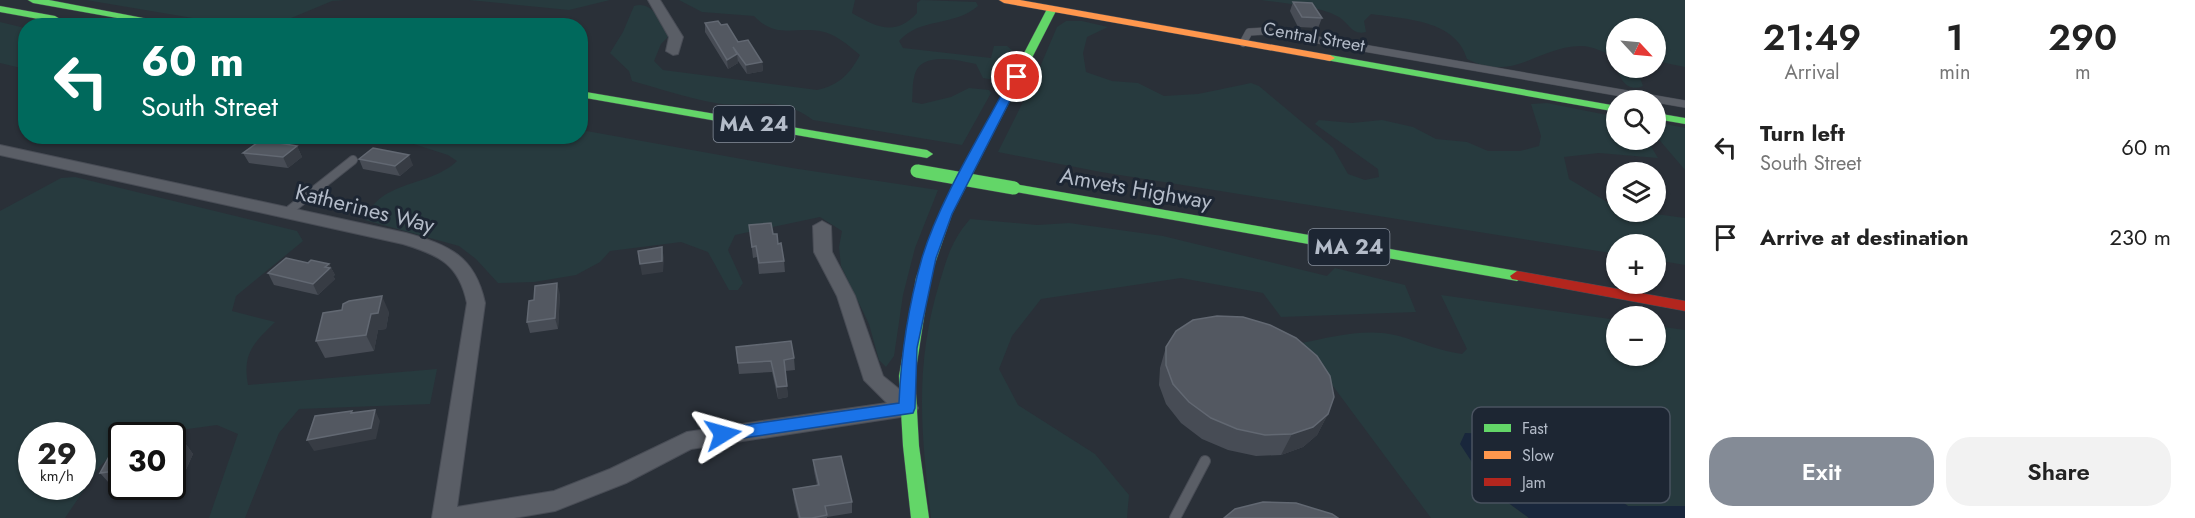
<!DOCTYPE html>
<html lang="en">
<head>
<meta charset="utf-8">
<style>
	body { margin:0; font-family:Jost,sans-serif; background:#f2f2f2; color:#222; height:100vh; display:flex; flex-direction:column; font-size:22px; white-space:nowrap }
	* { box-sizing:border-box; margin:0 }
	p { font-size:20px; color:#767676 }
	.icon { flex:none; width:33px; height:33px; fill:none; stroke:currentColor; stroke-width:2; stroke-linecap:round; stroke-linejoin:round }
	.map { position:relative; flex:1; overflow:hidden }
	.side { display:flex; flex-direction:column; background:#fff; width:510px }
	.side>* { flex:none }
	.hud { position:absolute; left:18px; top:18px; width:570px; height:126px; border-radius:24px; box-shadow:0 2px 4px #0004; background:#00695c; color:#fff; overflow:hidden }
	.needle { width:39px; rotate:116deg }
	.controls { position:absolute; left:1606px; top:18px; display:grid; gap:12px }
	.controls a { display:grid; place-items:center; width:60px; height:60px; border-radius:50%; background:#fff; box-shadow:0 2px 4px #0004; font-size:30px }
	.speed { position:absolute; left:18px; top:422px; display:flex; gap:12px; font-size:30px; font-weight:700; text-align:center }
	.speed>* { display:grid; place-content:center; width:78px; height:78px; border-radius:50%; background:#fff; box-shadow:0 2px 4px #0004; line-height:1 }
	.speed small { font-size:15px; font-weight:400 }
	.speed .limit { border:3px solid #111; border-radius:9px; background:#fff; color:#111 }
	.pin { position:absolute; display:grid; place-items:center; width:51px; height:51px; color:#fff; margin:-26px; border:3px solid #fff; border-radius:50%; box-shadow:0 2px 6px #0007 }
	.me { position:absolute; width:66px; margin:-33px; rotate:82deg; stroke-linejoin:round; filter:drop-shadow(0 0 4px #0008) }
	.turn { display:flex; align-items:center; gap:21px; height:126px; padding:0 24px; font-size:27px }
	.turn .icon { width:78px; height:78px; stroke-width:2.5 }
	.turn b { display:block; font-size:42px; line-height:51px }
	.eta { display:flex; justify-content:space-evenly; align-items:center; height:102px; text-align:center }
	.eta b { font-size:36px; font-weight:600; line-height:42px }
	.primary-button { display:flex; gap:12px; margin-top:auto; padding:12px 24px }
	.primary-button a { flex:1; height:69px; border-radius:24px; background:#848b96; color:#fff; font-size:24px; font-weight:600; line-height:69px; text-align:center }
	.primary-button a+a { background:#f2f2f2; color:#222 }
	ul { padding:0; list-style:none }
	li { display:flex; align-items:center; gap:18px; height:90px; padding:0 24px }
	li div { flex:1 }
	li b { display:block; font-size:22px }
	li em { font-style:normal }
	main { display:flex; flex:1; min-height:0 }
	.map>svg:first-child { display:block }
	.green { fill:#273a3e; fill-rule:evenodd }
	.water { fill:#19273c }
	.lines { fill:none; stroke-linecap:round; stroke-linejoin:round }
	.lane-far2-casing { stroke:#484c55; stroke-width:8 }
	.lane-far1-casing { stroke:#484c55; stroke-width:10 }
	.lane-casing { stroke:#484c55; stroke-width:12 }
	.street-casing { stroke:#484c55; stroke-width:2 }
	.fast-casing { stroke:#484c55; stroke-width:1 }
	.slow-casing { stroke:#484c55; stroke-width:1 }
	.jam-casing { stroke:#484c55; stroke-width:1 }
	.lane-far2 { stroke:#5a5e66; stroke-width:7 }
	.lane-far1 { stroke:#5a5e66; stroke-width:8 }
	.lane { stroke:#5a5e66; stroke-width:10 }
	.street { fill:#5a5e66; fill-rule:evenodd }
	.fast { fill:#63d668; fill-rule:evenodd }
	.slow { fill:#ff974d; fill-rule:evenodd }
	.jam { fill:#b3261e; fill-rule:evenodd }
	.fast-bridge-casing { stroke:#474c53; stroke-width:14; stroke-linecap:butt }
	.fast-bridge { stroke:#63d668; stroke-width:13 }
	.wall { fill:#474c55 }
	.shaded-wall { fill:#373c44 }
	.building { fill:#535861; stroke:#626872; stroke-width:1.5 }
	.route { fill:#1a73e8; stroke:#114b97; stroke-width:1.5 }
	.labels { text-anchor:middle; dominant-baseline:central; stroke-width:6; stroke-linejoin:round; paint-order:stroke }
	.far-street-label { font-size:18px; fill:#b4bcc9; stroke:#1d2633 }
	.shield { fill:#1d2633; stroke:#878f9c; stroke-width:1.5 }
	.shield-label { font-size:21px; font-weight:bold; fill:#b4bcc9 }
	.street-label { font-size:22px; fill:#b4bcc9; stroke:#1d2633 }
	.key { fill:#1d2633; stroke:#4a5360; stroke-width:1.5 }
	.key-label { font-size:16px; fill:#b4bcc9 }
</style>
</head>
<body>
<main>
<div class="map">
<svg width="1685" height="518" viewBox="0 0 1685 518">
	<rect width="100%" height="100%" fill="#2a3038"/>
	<path class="green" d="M86,0H345L332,1L272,26L234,25Z
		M469,0H610L569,10Z
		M679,0H855L852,13C876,27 895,37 917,13V3L921,0L976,2L978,6C954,27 920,17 899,41L903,48L991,58L994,46H1007L1012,50L994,80L983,78L976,64C957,60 918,50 914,78C912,85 913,94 912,102L922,104L951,97L969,88L989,90L991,93L962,145L813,120C774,92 751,111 710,102C684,97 658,88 632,81L629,71L610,53L623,32L634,6C652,0 661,22 670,35L661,44L654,61L663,70L817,90C839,85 849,75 860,55C848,45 836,34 820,31C793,27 776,39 754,16L702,12Z
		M1261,0H1685V67L1656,61V28H1617V58C1606,53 1593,46 1581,46C1536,47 1514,83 1467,59C1456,20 1406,19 1371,14L1364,21L1366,32C1352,36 1349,23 1339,17C1317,5 1286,4 1261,0Z
		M1066,21H1082L1108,27L1087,37L1083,53L1086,72L1112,81L1138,83L1164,96L1198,94L1251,83L1259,86L1333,148L1348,174L1365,180L1379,177L1378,169L1315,124L1319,120L1352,123L1382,120L1413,127L1436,139L1467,142L1488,151H1520L1539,146L1541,136L1531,104L1547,103L1617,117V140H1647L1658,158L1599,153L1564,157L1569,179L1617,208V212H1641L1685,218V265L1656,260V244H1617V254L1101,172L998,152L1037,74L1057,27Z
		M0,22L25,28V69L0,63Z
		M1617,66L1642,68L1639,75L1643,86C1628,93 1619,79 1617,66Z
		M1656,122L1685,128V170L1656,136Z
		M581,130L792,168L938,190L915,248L903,295L894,356L886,367L879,360L869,324L841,266L839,247L842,231L820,217L735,235L728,250L743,283L738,290H729L708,252L681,242L610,251L600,262L576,275L534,282L498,283L476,259L459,246L365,220C380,179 429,188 457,161L448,155L392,137L580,136Z
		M75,177L297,231L303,241L236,296L232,311L275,322C254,343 242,353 248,385L437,369L430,404L299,409L279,433L245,518H209L238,434L217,425L144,435H122L121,446L100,466L65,518H0V211L61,178ZM32,435H82V486H32Z
		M970,219L1037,225L1069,223L1163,236L1327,276L1335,268L1405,285L1416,312L1281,317L1263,293L1181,278L1041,299L1012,336L999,369L1018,405L1095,454L1129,495L1127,518H931C921,432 914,365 940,281C948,255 952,240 970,219Z
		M1441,295L1617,320V356H1656V326L1685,330V506H1628L1539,441L1499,496L1529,518H1431L1301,343C1332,337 1367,327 1399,336C1420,342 1439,351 1462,354L1467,349Z"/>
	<path class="water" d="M1465,433L1527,435L1628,506H1685V518H1529L1499,496L1483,479L1460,444Z"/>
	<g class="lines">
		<defs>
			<path id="lane-far2" d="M1243,43L1249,32L1266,31L1685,104"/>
			<path id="lane-far1" d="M286,213L353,160"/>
			<path id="lane" d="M1175,518L1205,461"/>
			<path id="street" d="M648,0H660L683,37L678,54L673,55L666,51L669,37Z
				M0,145L406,233C449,245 475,256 485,303L457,507L554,491L610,469L687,432L887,403L864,380L837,296L814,252L813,226L822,221L831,226L832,252L855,296L883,376L915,402L918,408L915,414L907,416L691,449L626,483L555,511L514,518H432L467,303C459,264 439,255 403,244L0,155Z"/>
			<path id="fast" d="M28,0H49L185,26H162L33,3Z
				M0,6L55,16L60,19L55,22L0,12Z
				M1052,6L1057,9L952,214L930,278L915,376L919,446L929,518H911L903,446L899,376L916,278L940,214L1047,9Z
				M1330,55L1617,106V112L1326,60L1325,58Z
				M580,91L927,150L933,154L927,158L580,97Z
				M1656,113L1685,118V124L1656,119Z
				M1014,184L1517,271L1524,276L1517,281L1010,191L1008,188Z"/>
			<path id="slow" d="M999,0H1020L1330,55L1335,58L1330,61L1004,3Z"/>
			<path id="jam" d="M1517,271L1685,301V311L1512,279L1510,276Z"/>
		</defs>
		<use href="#lane-far2" class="lane-far2-casing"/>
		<use href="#lane-far1" class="lane-far1-casing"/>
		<use href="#lane" class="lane-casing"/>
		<use href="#street" class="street-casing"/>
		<use href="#fast" class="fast-casing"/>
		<use href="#slow" class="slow-casing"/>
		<use href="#jam" class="jam-casing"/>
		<use href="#lane-far2" class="lane-far2"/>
		<use href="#lane-far1" class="lane-far1"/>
		<use href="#lane" class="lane"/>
		<use href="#street" class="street"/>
		<use href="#fast" class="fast"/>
		<use href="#slow" class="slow"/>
		<use href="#jam" class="jam"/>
		<defs>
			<path id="fast-bridge" d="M917,171L1014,188"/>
		</defs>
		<use href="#fast-bridge" class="fast-bridge-casing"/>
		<use href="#fast-bridge" class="fast-bridge"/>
	</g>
	<path class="wall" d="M1293,2L1322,18L1318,28L1298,27L1290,11Z
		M705,23L738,42L762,62L763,71L747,74L738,61V63L728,69L705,32Z
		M297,146L302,157L288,168L249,163L243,153Z
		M359,159L413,165L400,176L363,169Z
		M749,225L773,234L778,244L784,261L785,272L759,274L757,257L753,258Z
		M329,264L335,275L333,276L335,279L318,295L274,285L268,273Z
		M560,294L558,329L530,333L527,322L534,300Z
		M342,310L389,312L386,329L378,330L374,351L325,358L316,341Z
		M736,347L794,358L795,370L785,371L788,397L778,399L772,372L739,374Z
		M1166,347L1328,414L1317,435L1303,447L1281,455L1256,456L1228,450L1202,439L1181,423L1166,404L1159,385L1160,368Z
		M185,443L193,454L184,474L172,476V445Z
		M122,451V483L110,484L100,473Z
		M813,460L852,502V513L827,517V518H798L794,500L793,489L817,485L814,471Z"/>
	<path class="shaded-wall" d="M737,54L738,63L728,69L727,60Z
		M762,62L763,71L747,74L746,65Z
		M297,146L302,157L288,168L283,157Z
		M409,155L413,165L400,176L395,166Z
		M662,247L664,258L663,272L642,275L640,264Z
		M329,264L335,275L333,276L335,279L318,295L313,284L325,267Z
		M557,283L560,294L558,329L555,318Z
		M382,296L389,312L386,329L378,330L374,351L366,335L371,314Z
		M787,386L788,397L778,399L777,387Z
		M375,410L380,421L376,439L314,451L307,440Z
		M1328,414L1317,435L1303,447L1281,455L1292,434Z
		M185,443L193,454L184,474L176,463Z"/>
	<path class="building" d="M1293,2L1312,3L1322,18L1302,17Z
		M718,21L721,25L727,24L738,42L748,40L762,62L746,65L733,47L737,54L727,60L705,23Z
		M261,140L297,146L283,157L243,153Z
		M373,148L409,155L395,166L359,159Z
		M771,223L773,234H777L778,244L781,243L784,261L759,263L756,246L752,247L749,225Z
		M662,247V261L640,264L638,251Z
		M286,258L308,263L311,260L329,264L325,267L330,268L313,284L268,273Z
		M557,283L555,318L527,322L529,301L534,300L535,286Z
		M382,296L378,313L371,314L366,335L316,341L323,313L342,310L343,304L349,301Z
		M1217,316L1243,317L1270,325L1296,338L1317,356L1330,376L1334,397L1328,414L1313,427L1292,434L1265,435L1237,429L1211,418L1189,402L1173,384L1166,365V347L1176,331L1193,320Z
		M791,341L794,358L784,360L787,386L777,387L771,361L738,363L736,347Z
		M375,410L371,428L307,440L315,416L352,411L351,413Z
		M185,443L176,463L172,464V445Z
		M122,451V470L100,473L111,453Z
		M841,456L852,502L825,506L827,515L812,518H800L793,489L819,485L813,460Z
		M1263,502L1296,503L1332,514L1338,518H1224L1235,509Z"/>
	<path class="route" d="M1017,74L1022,77L952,214L936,258L917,348L915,408L913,413L723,441L717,439L714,434L717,430L723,428L899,403C901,353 908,307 922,258C940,198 982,133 1011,77Z"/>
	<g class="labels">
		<g class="far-street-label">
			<text transform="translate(1314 37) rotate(10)">Central Street</text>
		</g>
		<g class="shield">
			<rect x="713.5" y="106" width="81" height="36" rx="4.5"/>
			<rect x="1308.5" y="229" width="81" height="36" rx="4.5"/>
		</g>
		<g class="shield-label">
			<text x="754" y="124">MA 24</text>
			<text x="1349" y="247">MA 24</text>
		</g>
		<g class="street-label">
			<text transform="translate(1136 188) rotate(10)">Amvets Highway</text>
			<text transform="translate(365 208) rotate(14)">Katherines Way</text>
		</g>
	</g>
	<rect x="1472" y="407" width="198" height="96" rx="9" class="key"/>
	<rect x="1484" y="424" width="27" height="8" fill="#63d668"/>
	<rect x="1484" y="451" width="27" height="8" fill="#ff974d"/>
	<rect x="1484" y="478" width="27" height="8" fill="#b3261e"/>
	<g class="key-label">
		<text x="1522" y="434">Fast</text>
		<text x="1522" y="461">Slow</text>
		<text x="1522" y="488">Jam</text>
	</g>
</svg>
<div class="controls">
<a><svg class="needle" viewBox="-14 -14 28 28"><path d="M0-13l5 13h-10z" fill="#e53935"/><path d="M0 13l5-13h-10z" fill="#767676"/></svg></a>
<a><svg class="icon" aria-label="search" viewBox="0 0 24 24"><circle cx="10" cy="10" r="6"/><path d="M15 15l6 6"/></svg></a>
<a><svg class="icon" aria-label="layers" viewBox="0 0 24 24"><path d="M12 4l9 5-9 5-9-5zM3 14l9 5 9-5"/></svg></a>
<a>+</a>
<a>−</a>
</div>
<div class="speed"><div>29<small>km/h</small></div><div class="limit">30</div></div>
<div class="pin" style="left:1017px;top:77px;background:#d93025"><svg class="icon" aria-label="arrive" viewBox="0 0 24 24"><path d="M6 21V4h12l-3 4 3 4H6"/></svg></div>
<svg class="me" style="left:723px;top:434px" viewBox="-20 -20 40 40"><path d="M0-17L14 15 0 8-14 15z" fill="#1a73e8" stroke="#fff" stroke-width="4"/></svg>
<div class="hud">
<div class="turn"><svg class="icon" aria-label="left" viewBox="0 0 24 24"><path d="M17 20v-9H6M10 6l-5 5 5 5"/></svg><div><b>60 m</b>South Street</div></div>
</div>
</div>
<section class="side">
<div class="eta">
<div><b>21:49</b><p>Arrival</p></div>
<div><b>1</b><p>min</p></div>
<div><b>290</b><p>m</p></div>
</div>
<ul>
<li><svg class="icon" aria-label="left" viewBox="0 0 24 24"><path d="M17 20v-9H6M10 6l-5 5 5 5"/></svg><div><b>Turn left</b><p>South Street</p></div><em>60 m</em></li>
<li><svg class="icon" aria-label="arrive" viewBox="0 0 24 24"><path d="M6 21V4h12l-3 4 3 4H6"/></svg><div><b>Arrive at destination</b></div><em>230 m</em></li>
</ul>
<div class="primary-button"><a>Exit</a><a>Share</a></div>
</section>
</main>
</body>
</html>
